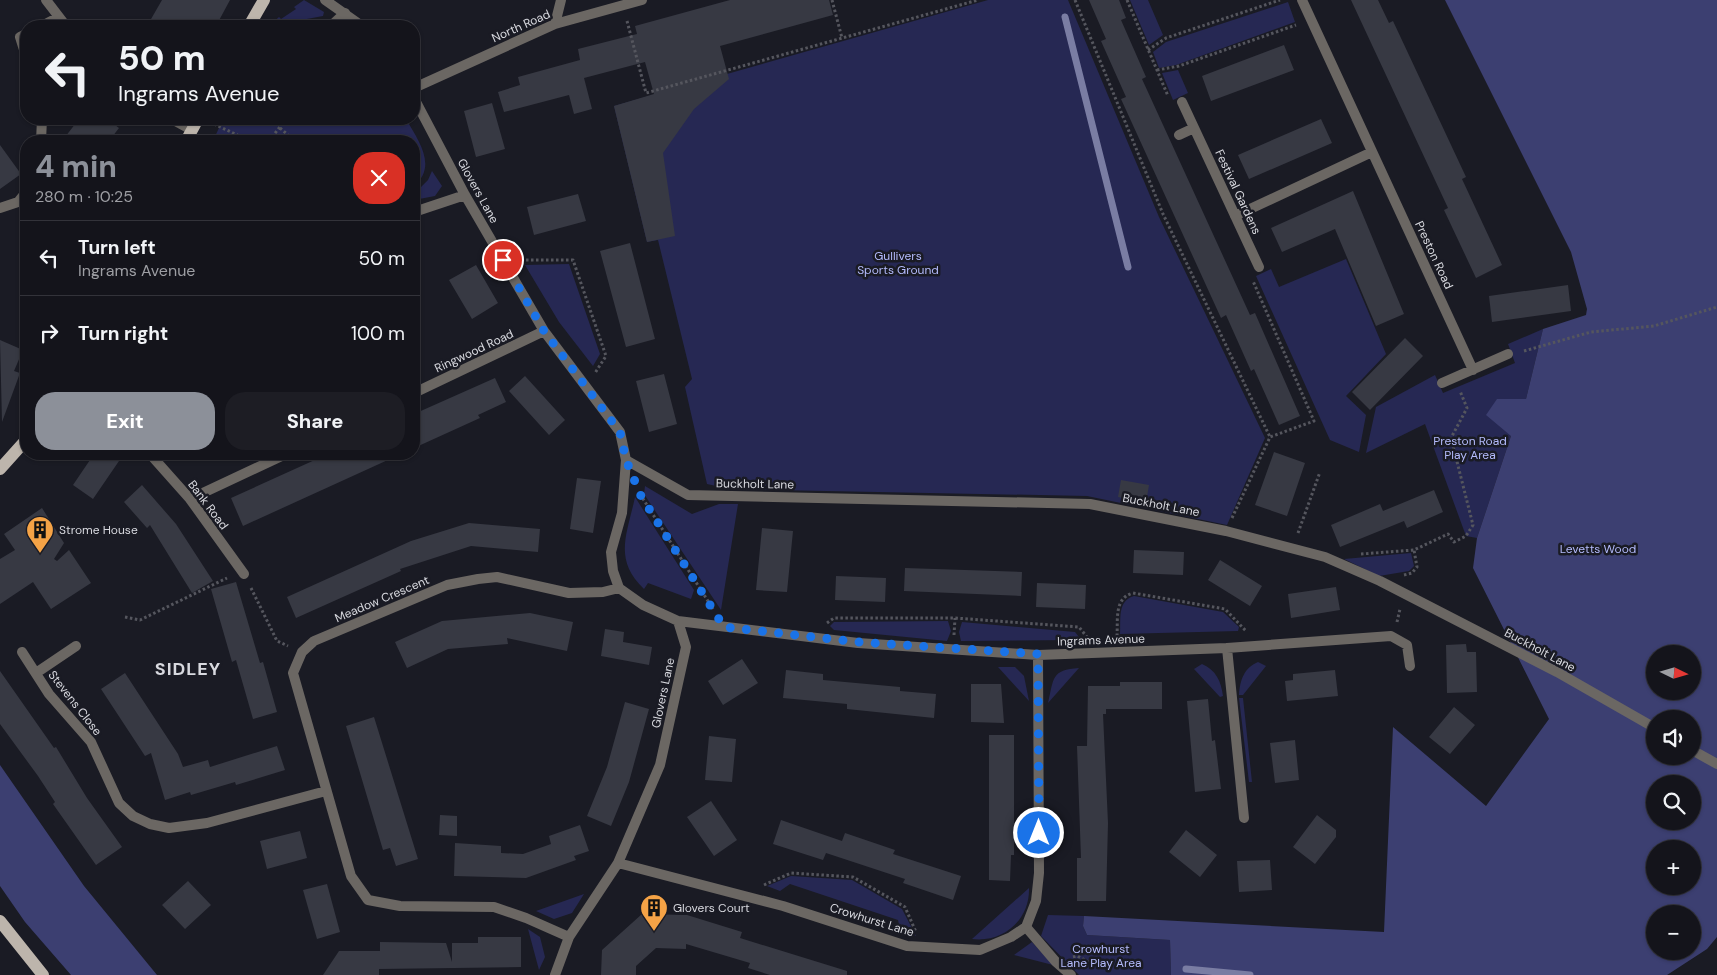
<!DOCTYPE html>
<html lang="en">
<head>
<meta charset="utf-8">
<style>
	body { margin:0; font-family:"DM Sans",sans-serif; background:#1d1d24; color:#f1f3f6; height:100vh; display:flex; flex-direction:column; font-size:19px; white-space:nowrap }
	* { box-sizing:border-box; margin:0 }
	p { font-size:16px; color:#9d9ea3 }
	.icon { flex:none; width:28px; height:28px; fill:none; stroke:currentColor; stroke-width:2; stroke-linecap:round; stroke-linejoin:round }
	.map { position:relative; flex:1; overflow:hidden }
	.panel { position:absolute; left:20px; top:135px; width:400px; height:325px; display:flex; flex-direction:column; background:#14141b; border-radius:20px; box-shadow:0 1px 4px #0004,0 0 0 1px #33333a }
	.panel>* { flex:none }
	.top-card { position:absolute; left:20px; top:20px; width:400px; height:105px; border-radius:20px; box-shadow:0 1px 4px #0004,0 0 0 1px #33333a; background:#14141b; color:#f1f3f6; overflow:hidden }
	.needle { width:32px; rotate:95deg }
	.buttons { position:absolute; left:1646px; top:645px; display:grid; gap:10px }
	.buttons a { display:grid; place-items:center; width:55px; height:55px; border-radius:50%; background:#14141b; box-shadow:0 1px 4px #0004,0 0 0 1px #33333a; font-size:25px }
	.pin { position:absolute; display:grid; place-items:center; width:42px; height:42px; color:#fff; margin:-21px; border:2px solid #fff; border-radius:50%; box-shadow:0 1px 5px #0007 }
	.me { position:absolute; width:55px; margin:-28px; rotate:0deg; stroke-linejoin:round; filter:drop-shadow(0 0 4px #0008) }
	.turn { display:flex; align-items:center; gap:18px; height:105px; padding:0 15px; font-size:22px }
	.turn .icon { width:65px; height:65px; stroke-width:2.5 }
	.turn b { display:block; font-size:35px; line-height:42px }
	.round { display:grid; place-items:center; flex:none; width:52px; height:52px; border-radius:20px; background:#1d1d24 }
	.head { display:flex; align-items:center; justify-content:space-between; height:85px; padding:0 15px }
	h1 { font-size:30px; font-weight:800; line-height:38px; color:#8c9099 }
	.button { display:flex; gap:10px; margin-top:auto; padding:10px 15px }
	.button a { flex:1; height:58px; border-radius:20px; background:#8c9099; color:#fff; font-size:20px; font-weight:800; line-height:58px; text-align:center }
	.button a+a { background:#1d1d24; color:#f1f3f6 }
	ul { padding:0; list-style:none }
	li { display:flex; align-items:center; gap:15px; height:75px; padding:0 15px; border-top:1px solid #33333a }
	li div { flex:1 }
	li b { display:block; font-size:19px }
	li em { font-style:normal }
	.map>svg:first-child { display:block }
	.green { fill:#262853 }
	.forest { fill:#3c3f71; fill-rule:evenodd }
	.lines { fill:none; stroke-linecap:round; stroke-linejoin:round }
	.stream { stroke:#7a7da3; stroke-width:7 }
	.building { fill:#373943 }
	.path { stroke:#55565e; stroke-width:3; stroke-dasharray:2.5 2.5; stroke-linecap:butt }
	.lane { stroke:#6b6763; stroke-width:10 }
	.street { stroke:#6b6763; stroke-width:10 }
	.primary { stroke:#bdb5ac; stroke-width:12 }
	.route { stroke:#1a73e8; stroke-width:9; stroke-dasharray:0 16.2 }
	.labels { text-anchor:middle; dominant-baseline:central; stroke-width:5; stroke-linejoin:round; paint-order:stroke }
	.street-label { font-size:12px; fill:#d8d9df; stroke:#1a1b24 }
	.park-label { font-size:12px; fill:#b4bbfc; stroke:#1a1b24 }
	.poi-label { font-size:12px; fill:#d8d9df; stroke:#1a1b24; text-anchor:start }
	.district-label { font-size:18px; font-weight:bold; letter-spacing:1px; fill:#d8d9df; stroke:#1a1b24 }
</style>
</head>
<body>
<div class="map">
<svg width="1717" height="975" viewBox="0 0 1717 975">
	<rect width="100%" height="100%" fill="#1a1b24"/>
	<path class="green" d="M304,0L324,12L323,16L269,26L279,17L281,19L296,9L294,7Z
		M988,0H1068L1159,217L1265,438L1227,525L1087,496L730,489L707,484L685,387L692,379L658,240L647,242L614,106Z
		M1130,0H1148L1163,35L1149,45Z
		M1288,2L1295,22L1176,65L1159,68L1153,52L1166,42Z
		M1178,70L1188,93L1173,100L1162,73Z
		M223,119H289L292,121L293,119H313L320,123L322,119H339L351,125L355,119H406C418,140 438,166 414,186V141H213Z
		M432,171L442,186L435,196L414,200V194L428,180Z
		M1346,259L1386,354L1346,396L1366,415L1359,452L1330,440L1256,276L1271,269L1279,287Z
		M569,264L600,354L593,366L559,322L525,265Z
		M1543,329L1526,399H1497L1511,436L1477,538L1466,536L1425,424L1366,453L1376,407L1435,375L1443,393L1515,363L1508,344Z
		M645,486L692,514L719,504H738L721,610L644,494Z
		M635,497L694,590L691,599L648,583L644,589C613,559 627,535 635,497Z
		M1411,553L1414,566L1409,571L1379,576L1344,559Z
		M1134,596L1223,612L1239,627L1238,631L1120,634C1121,619 1117,601 1134,596Z
		M948,621L951,631L947,641L834,630L830,626L834,622Z
		M962,622L1075,632L1079,637L1075,640L961,641L959,632Z
		M1258,662L1266,666L1243,695H1239C1240,680 1244,668 1258,662Z
		M1202,664C1216,670 1221,681 1223,696L1220,697L1194,669Z
		M998,667H1015L1024,676L1029,701Z
		M1079,668L1048,703C1054,678 1051,670 1079,668Z
		M1239,698H1243L1252,782H1249Z
		M791,876L852,880L902,909L916,936L900,929L898,920L790,884L780,891L767,886Z
		M1029,888C1030,920 1003,943 972,939Z
		M584,894L572,913L554,919L536,911Z
		M1048,915L1084,916L1083,926L1087,935L1170,940L1171,975H1079L1041,936Z
		M528,929L540,937L545,957L539,970Z
		M1032,942L1053,965L1014,955Z"/>
	<path class="forest" d="M1445,0H1717V937L1707,949L1667,975H1171L1170,940L1087,935L1083,926L1084,916L1384,932L1393,727L1486,806L1549,719L1473,568L1477,538L1511,436L1486,415L1497,399H1526L1543,329L1586,315L1587,309L1571,252ZM1655,654H1692V691H1655ZM1655,719H1692V756H1655ZM1655,784H1692V821H1655ZM1655,849H1692V886H1655ZM1655,914H1692V951H1655Z
		M0,765L84,886L157,975H71L25,922L0,886Z"/>
	<g class="lines">
		<path class="stream" d="M1065,17L1128,267
			M1186,969L1250,975"/>
	</g>
	<path class="building" d="M162,0H230L216,26H147Z
		M730,0H829L833,15L720,46L729,79L694,109L663,153L675,236L647,242L614,106L654,94L645,62L584,78L592,109L574,114L569,95L504,112L498,92L520,85L518,77L580,60L578,49L637,34L635,26Z
		M1089,0H1119L1126,18L1121,20L1146,77L1142,79L1250,315L1255,313L1300,416L1279,425L1254,369L1251,371L1226,315L1221,318L1121,99L1126,97L1101,41L1106,39Z
		M1351,0H1378L1389,23L1393,21L1466,177L1462,179L1502,265L1476,278L1444,210L1448,208Z
		M1284,45L1294,70L1211,101L1202,76Z
		M492,103L505,149L476,157L464,111Z
		M79,119H107L119,128L109,141H62Z
		M1321,119L1332,143L1249,179L1238,155Z
		M0,145L21,174L0,189Z
		M1353,191L1404,314L1376,326L1335,229L1282,252L1271,228Z
		M578,194L586,221L534,235L527,207Z
		M630,243L655,339L626,347L600,251Z
		M476,265L498,303L472,319L449,280Z
		M1568,285L1571,311L1492,322L1489,296Z
		M1405,338L1423,356L1370,410L1352,392Z
		M0,340L23,350L14,371L20,373L2,422Z
		M664,374L677,424L649,432L636,381Z
		M525,376L565,420L549,435L509,391Z
		M495,378L506,402L478,415L480,418L414,448V414Z
		M1274,452L1305,463L1287,516L1255,505Z
		M94,454H108L119,461L93,499L73,485Z
		M328,454H401L243,526L231,498Z
		M577,478L601,481L593,533L570,529Z
		M1121,480L1149,485L1146,503L1118,497Z
		M142,485L176,524L213,581L192,593L150,525L147,528L124,502Z
		M1434,490L1443,512L1407,528L1404,521L1340,547L1331,525L1380,504L1383,511Z
		M42,508L64,543L54,559L57,561L69,550L91,583L51,609L33,582L0,604V559L15,550L4,534Z
		M469,523L540,529L538,552L471,546L400,569L401,571L296,618L287,597L411,541Z
		M762,528L793,531L787,592L756,590Z
		M1134,550L1184,552L1183,575L1133,573Z
		M1220,560L1262,586L1250,606L1208,580Z
		M905,568L1022,572L1021,596L904,591Z
		M836,576L886,578L885,602L835,600Z
		M236,582L260,663L263,662L277,712L253,719L236,660L232,662L211,589Z
		M1037,583L1086,585L1085,609L1036,607Z
		M1336,587L1340,610L1291,618L1288,594Z
		M530,613L573,622L567,651L507,638L508,644L448,649L407,668L395,642L442,621Z
		M605,629L624,632L623,642L652,647L649,665L601,656Z
		M1466,644L1467,652H1476L1477,692L1447,693L1446,645Z
		M742,659L758,683L723,705L708,681Z
		M786,670L823,674V680L900,687V691L936,694L934,718L847,709V704L783,698Z
		M1335,670L1338,696L1287,701L1285,681L1293,680V674Z
		M0,671L54,748L56,747L87,798L122,847L96,865L53,804L55,802L38,776L0,724Z
		M125,673L178,754L183,767L208,760L210,767L277,746L285,770L236,785L235,782L191,795L190,792L165,800L151,753L145,756L101,689Z
		M1120,682H1162V709H1106V714H1103L1108,823L1106,901H1077V858H1081L1077,746H1087L1088,686H1120Z
		M971,684H1001L1004,723L971,722Z
		M1208,699L1212,741L1215,740L1221,789L1195,792L1187,701Z
		M625,702L649,709L629,782L611,826L587,816L607,767Z
		M1454,707L1475,725L1450,754L1429,737Z
		M374,717L418,859L396,866L390,848L383,850L346,726Z
		M989,735H1014V855H1011L1010,881L989,880Z
		M709,736L736,739L732,782L705,780Z
		M1295,740L1299,780L1275,783L1270,743Z
		M711,801L737,840L714,856L687,817Z
		M440,815L457,816V836L439,835Z
		M1317,815L1336,830V837L1315,864L1293,847Z
		M781,820L842,841L845,833L895,850L893,854L961,876L953,900L903,883L905,879L826,853L823,860L773,844Z
		M580,825L589,851L574,856L576,860L526,878L454,876L455,843L501,846V853L523,854L551,844L549,836Z
		M1186,830L1217,855L1200,877L1169,852Z
		M300,831L307,858L267,869L260,841Z
		M1270,860L1272,890L1239,892L1237,861Z
		M188,881L211,905L185,929L162,905Z
		M327,884L340,932L317,939L303,890Z
		M642,914L687,915L742,932L740,938L847,971V975H770L748,968L750,963L686,944V949L656,948L636,966V975H601L602,950Z
		M478,937H521V967L379,969V975H323L339,951H380V942L446,943L452,962V943H478Z"/>
	<g class="lines">
		<path class="path" d="M832,0L842,38
			M1075,0L1163,214L1270,437
			M1127,0L1168,96
			M627,21L646,93L978,0
			M291,26L316,21
			M1148,50L1166,38L1280,0
			M1157,70L1179,66L1296,25
			M214,124L250,141H269
			M280,128L295,141
			M269,141L286,119
			M521,260H573L606,356L595,373
			M1524,351L1591,332L1654,326L1717,307
			M640,494L713,609
			M1232,518L1270,437L1314,421L1253,281
			M1298,533L1320,472
			M1361,554L1414,550L1448,534L1454,542L1466,536L1473,525L1451,438L1467,408L1460,391
			M1404,575L1412,573L1417,567L1414,550
			M251,588L277,641L288,646
			M125,617L140,620L227,578
			M1397,622L1400,609
			M827,623L834,618H955L1079,627L1087,637
			M954,635L955,618
			M1117,636C1118,619 1114,598 1133,593L1225,609L1246,631
			M764,885L791,873L853,877L905,907L916,932
			M1073,957L1077,956L1089,962"/>
		<path class="lane" d="M331,26L345,13
			M1026,927L1056,962L1071,975"/>
		<path class="street" d="M46,0L66,26
			M325,0L362,26
			M1302,0L1473,370
			M555,24L561,0
			M42,26L59,17
			M26,34L20,37L26,56
			M414,88L555,24L642,0
			M414,98L465,195L544,331L620,432L626,460L622,513L611,552L613,571L619,588L643,605L678,621L686,647L660,765L618,863L569,937L555,975
			M1182,102L1259,267
			M172,119L192,130
			M1179,135L1194,128
			M41,141L42,119
			M0,208L18,202L26,192
			M414,212L465,195
			M1235,216L1372,152
			M1442,383L1508,354
			M414,393L544,331
			M150,454L190,499L244,574
			M626,460L688,495L1090,504L1226,531L1325,557L1380,581L1557,672L1655,728
			M190,499L286,454
			M678,621L858,643L1038,655L1227,648L1391,636L1407,645L1410,666
			M1227,648L1244,818
			M22,652L49,694L91,742L119,803L133,816L150,824L169,828L207,823L326,791
			M36,673L76,646
			M1692,750L1717,764
			M618,863L783,906L907,946L980,950L1011,937L1026,927L1036,901L1039,873L1038,655
			M569,937L526,918L494,907L400,906L368,900L351,876L293,673L302,652L314,641L447,585L478,579L497,577L569,593L603,592L619,588"/>
		<path class="primary" d="M249,26L264,0
			M186,141L198,119
			M0,469L26,440
			M0,921L43,975"/>
	</g>
	<g class="lines">
		<path class="route" d="M503,260L544,331L620,432L626,460L641,496L724,627L858,642L1038,654L1039,833"/>
	</g>
	<defs>
		<symbol id="building-pin" viewBox="-11 -11 22 30"><path d="M0 17L-7.5 6A9.5 9.5 0 1 1 7.5 6Z" fill="#f5a346" stroke="#1a1b24"/><path d="M-4-6H4V6H1V3H-1V6H-4ZM-2.5-4.3h1.7v1.8h-1.7ZM.8-4.3h1.7v1.8H.8ZM-2.5-1h1.7V.8h-1.7ZM.8-1h1.7V.8H.8Z" fill="#111"/></symbol>
	</defs>
	<g fill-rule="evenodd">
		<use href="#building-pin" x="24" y="514" width="32" height="43"/>
		<use href="#building-pin" x="638" y="892" width="32" height="43"/>
	</g>
	<g class="labels">
		<g class="street-label">
			<text transform="translate(521 26) rotate(-24)">North Road</text>
			<text transform="translate(478 191) rotate(61)">Glovers Lane</text>
			<text transform="translate(1238 192) rotate(65)">Festival Gardens</text>
			<text transform="translate(1434 255) rotate(65)">Preston Road</text>
			<text transform="translate(474 351) rotate(-25)">Ringwood Road</text>
			<text transform="translate(755 484) rotate(1)">Buckholt Lane</text>
			<text transform="translate(208 505) rotate(53)">Bank Road</text>
			<text transform="translate(1161 505) rotate(11)">Buckholt Lane</text>
			<text transform="translate(382 599) rotate(-23)">Meadow Crescent</text>
			<text transform="translate(1101 640) rotate(-2)">Ingrams Avenue</text>
			<text transform="translate(1540 650) rotate(28)">Buckholt Lane</text>
			<text transform="translate(663 693) rotate(-78)">Glovers Lane</text>
			<text transform="translate(75 703) rotate(52)">Stevens Close</text>
			<text transform="translate(872 920) rotate(17)">Crowhurst Lane</text>
		</g>
		<g class="park-label">
			<text x="898" y="256">Gullivers<tspan x="898" dy="14">Sports Ground</tspan></text>
			<text x="1470" y="441">Preston Road<tspan x="1470" dy="14">Play Area</tspan></text>
			<text x="1598" y="549">Levetts Wood</text>
			<text x="1101" y="949">Crowhurst<tspan x="1101" dy="14">Lane Play Area</tspan></text>
		</g>
		<g class="poi-label">
			<text x="59" y="530">Strome House</text>
			<text x="673" y="908">Glovers Court</text>
		</g>
		<g class="district-label">
			<text x="188" y="669">SIDLEY</text>
		</g>
	</g>
</svg>
<div class="buttons">
<a><svg class="needle" viewBox="-14 -14 28 28"><path d="M0-13l5 13h-10z" fill="#e53935"/><path d="M0 13l5-13h-10z" fill="#9d9ea3"/></svg></a>
<a><svg class="icon" aria-label="sound" viewBox="0 0 24 24"><path d="M4 9h4l5-4v14l-5-4H4zM17 9q2 3 0 6"/></svg></a>
<a><svg class="icon" aria-label="search" viewBox="0 0 24 24"><circle cx="10" cy="10" r="6"/><path d="M15 15l6 6"/></svg></a>
<a>+</a>
<a>−</a>
</div>
<div class="pin" style="left:503px;top:260px;background:#d93025"><svg class="icon" aria-label="arrive" viewBox="0 0 24 24"><path d="M6 21V4h12l-3 4 3 4H6"/></svg></div>
<svg class="me" style="left:1039px;top:833px" viewBox="-20 -20 40 40"><circle r="17" fill="#1a73e8" stroke="#fff" stroke-width="3"/><path d="M0-11L8 9 0 5-8 9z" fill="#fff"/></svg>
<div class="top-card">
<div class="turn"><svg class="icon" aria-label="left" viewBox="0 0 24 24"><path d="M17 20v-9H6M10 6l-5 5 5 5"/></svg><div><b>50 m</b>Ingrams Avenue</div></div>
</div>
<section class="panel">
<div class="head"><div><h1>4 min</h1><p>280 m · 10:25</p></div><a class="round" style="background:#d93025;color:#fff"><svg class="icon" aria-label="close" viewBox="0 0 24 24"><path d="M6 6l12 12M18 6L6 18"/></svg></a></div>
<ul>
<li><svg class="icon" aria-label="left" viewBox="0 0 24 24"><path d="M17 20v-9H6M10 6l-5 5 5 5"/></svg><div><b>Turn left</b><p>Ingrams Avenue</p></div><em>50 m</em></li>
<li><svg class="icon" aria-label="right" viewBox="0 0 24 24"><path d="M7 20v-9h11M14 6l5 5-5 5"/></svg><div><b>Turn right</b></div><em>100 m</em></li>
</ul>
<div class="button"><a>Exit</a><a>Share</a></div>
</section>
</div>
</body>
</html>
